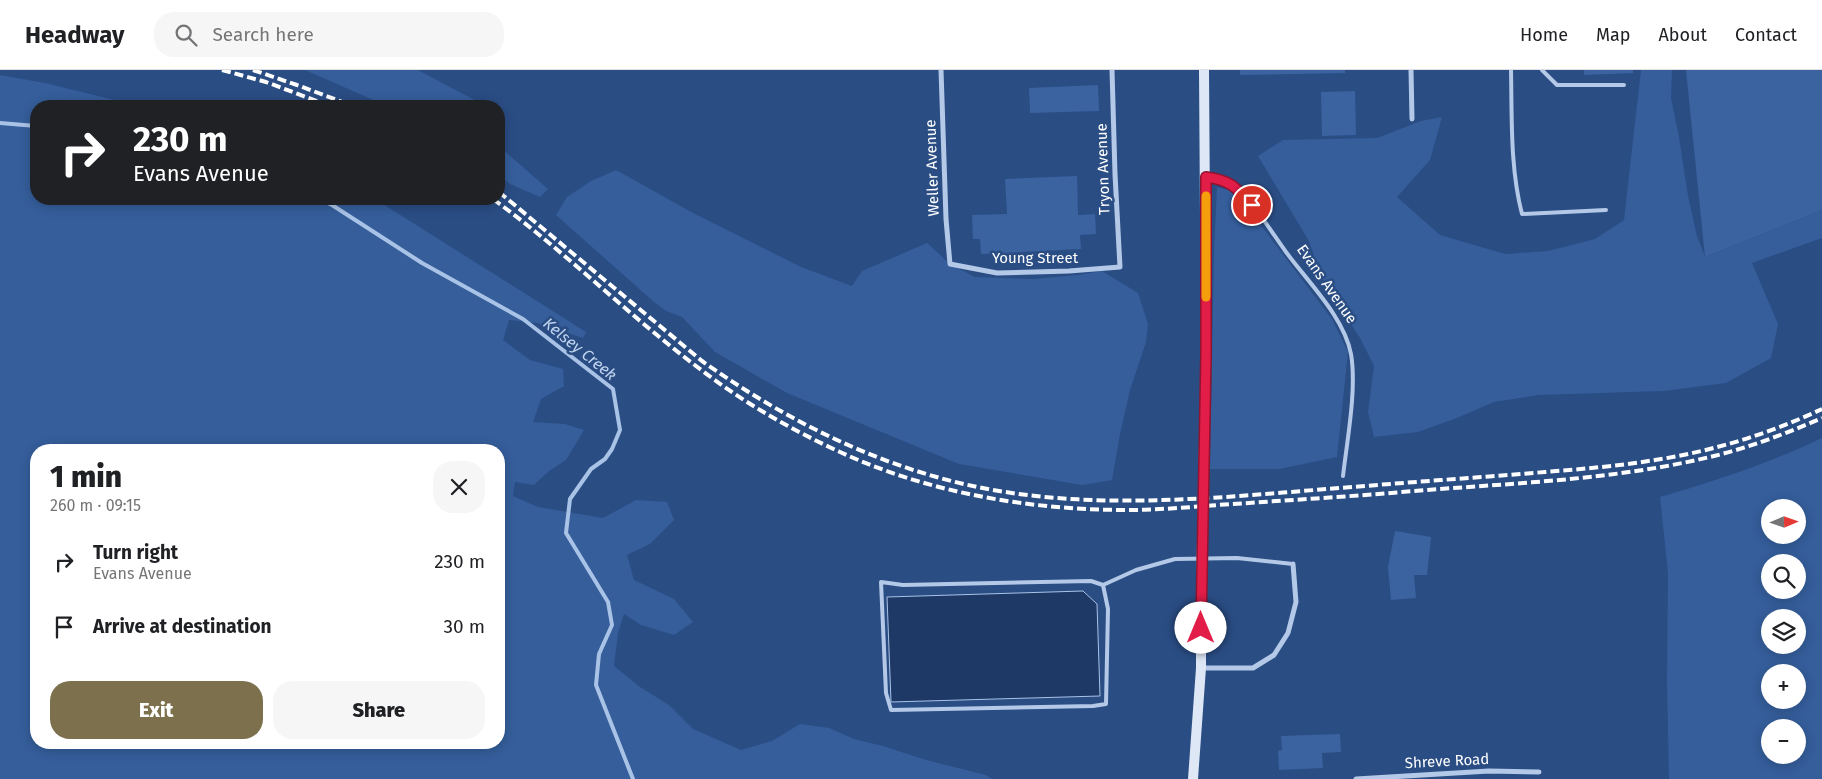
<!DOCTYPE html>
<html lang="en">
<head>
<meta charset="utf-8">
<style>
	body { margin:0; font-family:"Fira Sans",sans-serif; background:#f6f6f6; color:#202124; height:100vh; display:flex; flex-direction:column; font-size:19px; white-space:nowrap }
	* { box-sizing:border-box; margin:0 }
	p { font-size:16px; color:#757577 }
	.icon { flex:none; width:28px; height:28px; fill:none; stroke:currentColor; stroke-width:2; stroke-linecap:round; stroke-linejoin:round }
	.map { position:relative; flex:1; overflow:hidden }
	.panel { position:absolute; left:30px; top:374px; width:475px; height:305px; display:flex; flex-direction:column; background:#fff; border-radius:20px; box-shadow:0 2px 12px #0003 }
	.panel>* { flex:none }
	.guide { position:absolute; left:30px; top:30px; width:475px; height:105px; border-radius:20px; box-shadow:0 2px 12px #0003; background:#202124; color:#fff; overflow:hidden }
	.needle { width:32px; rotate:88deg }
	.buttons { position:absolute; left:1761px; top:429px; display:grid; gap:10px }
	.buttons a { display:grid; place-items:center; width:45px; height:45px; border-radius:50%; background:#fff; box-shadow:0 2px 12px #0003; font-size:25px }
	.pin { position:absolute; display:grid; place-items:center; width:42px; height:42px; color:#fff; margin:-21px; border:2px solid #fff; border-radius:50%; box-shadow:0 1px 5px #0007 }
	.me { position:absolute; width:55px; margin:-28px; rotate:0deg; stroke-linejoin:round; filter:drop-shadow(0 0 4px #0008) }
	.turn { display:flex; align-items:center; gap:18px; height:105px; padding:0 20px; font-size:22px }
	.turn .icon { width:65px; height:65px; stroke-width:2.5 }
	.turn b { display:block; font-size:35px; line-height:42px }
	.round { display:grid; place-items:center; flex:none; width:52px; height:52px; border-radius:20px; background:#f6f6f6 }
	.overview { display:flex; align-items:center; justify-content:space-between; height:85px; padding:0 20px }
	h1 { font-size:30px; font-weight:800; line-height:38px }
	.button { display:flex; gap:10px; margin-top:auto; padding:10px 20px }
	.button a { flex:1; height:58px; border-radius:20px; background:#7c714c; color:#fff; font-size:20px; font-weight:800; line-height:58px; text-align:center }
	.button a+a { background:#f6f6f6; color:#202124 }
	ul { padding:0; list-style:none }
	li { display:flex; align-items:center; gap:15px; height:65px; padding:0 20px }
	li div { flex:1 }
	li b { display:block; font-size:19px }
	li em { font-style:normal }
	header { display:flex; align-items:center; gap:30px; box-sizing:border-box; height:70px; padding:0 25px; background:#fff; border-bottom:1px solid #e0e0e0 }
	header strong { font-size:24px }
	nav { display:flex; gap:28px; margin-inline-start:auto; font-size:18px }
	.search { width:350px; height:45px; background:#f6f6f6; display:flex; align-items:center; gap:12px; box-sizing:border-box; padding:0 18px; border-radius:20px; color:#757577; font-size:19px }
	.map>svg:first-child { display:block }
	.green { fill:#355e9b; fill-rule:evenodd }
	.water { fill:#1e3965; stroke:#a9c3e7 }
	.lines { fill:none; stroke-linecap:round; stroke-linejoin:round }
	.stream { stroke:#a9c3e7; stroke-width:4 }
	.building { fill:#3b63a0 }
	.lane { stroke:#b4c8e7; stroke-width:4 }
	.street { stroke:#b4c8e7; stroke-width:5 }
	.secondary { stroke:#dde7f6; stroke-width:10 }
	.rail { stroke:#fff; stroke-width:4; stroke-dasharray:9 4; stroke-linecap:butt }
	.secondary-bridge { stroke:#dde7f6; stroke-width:10 }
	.route-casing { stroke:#92132f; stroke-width:12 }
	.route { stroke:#e11d48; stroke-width:9 }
	.slow { stroke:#f59e0b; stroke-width:9 }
	.labels { text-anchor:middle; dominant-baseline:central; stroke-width:5; stroke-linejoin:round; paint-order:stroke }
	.street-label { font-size:15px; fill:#fff; stroke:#2a4d84 }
	.water-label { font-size:16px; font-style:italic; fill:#c0d3ee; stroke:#2a4d84 }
</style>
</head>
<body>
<header>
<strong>Headway</strong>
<div class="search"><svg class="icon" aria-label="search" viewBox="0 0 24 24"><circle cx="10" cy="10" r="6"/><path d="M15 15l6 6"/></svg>Search here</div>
<nav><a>Home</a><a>Map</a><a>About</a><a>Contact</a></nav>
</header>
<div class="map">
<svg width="1822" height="709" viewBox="0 0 1822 709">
	<rect width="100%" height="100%" fill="#2a4d84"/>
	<path class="green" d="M305,0H418L480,33L477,36H387Z
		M1641,0H1672L1671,28L1679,67L1688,126L1697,166L1705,187L1822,140V168L1752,193L1778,254L1771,288L1726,313L1663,321L1538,325L1494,332L1457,348L1418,362L1374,367L1368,342L1374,296L1360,268L1322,209L1309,171L1258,86L1283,70L1377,68L1421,51L1442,47L1430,90L1397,127L1440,165L1505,184L1548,181L1595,169L1624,150Z
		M0,5L45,13L139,36H36V129H375L586,262L583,268L537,253L509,250L503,270L530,290L563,299L564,316L541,329L533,352L565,354L584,360L566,390L549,401L534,415L515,412L513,426L538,437L603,448L636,430L667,432L674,450L650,474L627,485L634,510L674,529L693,552L674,565L641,555L624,544L618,563L614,596L640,617L669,635L693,659L741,680L772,671L800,654L829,658L854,669L883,676L926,690L986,705L992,709H0ZM36,380H499V672H36Z
		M499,76L548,119L540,127L510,114L499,105Z
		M616,100L695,144L801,197L852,216L862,201L927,173L950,194L975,207L1033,209L1078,205L1102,201L1138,223L1148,254L1146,272L1130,320L1120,364L1112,410L1082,415L959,394L787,323L715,282L682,247L666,241L654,232L556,145L567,127L591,111Z
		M1217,117L1228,120L1240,128L1332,249L1348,282L1337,387L1279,399H1210L1214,181Z
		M1822,368V709H1669L1667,610L1668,503L1660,427C1715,411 1770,393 1822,368ZM1770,438H1798V465H1770ZM1798,492V520H1770V492ZM1770,548H1798V575H1770ZM1798,602V630H1770V602ZM1770,658H1798V685H1770Z"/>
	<path class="water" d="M1083,521L1097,534L1100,626L891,632L887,527Z"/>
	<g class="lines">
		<path class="stream" d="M0,53L36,56
			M319,129L332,135L422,193L523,249L613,319L620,360L612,379L605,389L591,399L570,429L566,463L608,532L612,555L599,584L596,615L633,709"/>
	</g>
	<path class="building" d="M1240,0H1345V3L1240,5Z
		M1584,0H1633V3L1584,5Z
		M1686,0H1822V140L1705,187Z
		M1098,15L1099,41L1030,43L1029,18Z
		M1355,21L1356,65L1322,66L1321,22Z
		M1077,106L1078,145L1095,144L1096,164L1080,165L1081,179L981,184L980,169H973L972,145L1007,144L1005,109Z
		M1395,461L1431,467L1427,505H1414L1416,528L1391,530L1388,497Z
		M1340,664L1341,682L1322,683L1323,698L1279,700L1278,681L1282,680L1281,666Z"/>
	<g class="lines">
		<path class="lane" d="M1511,0C1512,47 1510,98 1522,144L1606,140
			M1542,0L1557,15H1624
			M1205,107C1215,108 1226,110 1234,116C1255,134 1270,160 1286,182C1308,212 1344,247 1351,284C1357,319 1347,371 1343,406
			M1103,515L1091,511L903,515L881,512L886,623L891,640L1093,636L1106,634L1108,539L1103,515L1136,500L1175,489L1237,488L1293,494"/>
		<path class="street" d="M941,0L946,149L950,194L997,203L1069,201L1120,197L1115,104L1112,0
			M1411,0L1412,49
			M1201,598H1253L1274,585L1288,563L1296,532L1293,494
			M1356,709L1489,701L1539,702"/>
		<path class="secondary" d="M1204,376L1206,285L1204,0
			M1193,709L1201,598V518"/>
		<path class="rail" d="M222,0L266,12L330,36
			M253,0L297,15L353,36
			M499,122L702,291C791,354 891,403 999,421C1120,441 1243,425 1365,416C1425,411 1485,407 1545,402C1582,399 1619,396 1655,390C1713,381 1769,364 1822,339
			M493,129C567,183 631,248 704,302C746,334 792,360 840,382C929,423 1030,440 1127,440C1168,440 1209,435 1249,433C1304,429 1359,426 1414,421C1514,413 1616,410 1714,386C1751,377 1787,363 1822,348"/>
		<path class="secondary-bridge" d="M1201,518L1204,376"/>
	</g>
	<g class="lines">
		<defs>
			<path id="route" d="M1201,558L1206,285V107C1230,110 1236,117 1252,135"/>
		</defs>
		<use href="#route" class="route-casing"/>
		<use href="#route" class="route"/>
		<path class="slow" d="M1206,126V227"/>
	</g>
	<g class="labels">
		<g class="street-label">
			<text transform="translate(932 98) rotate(-92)">Weller Avenue</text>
			<text transform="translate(1103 99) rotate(-92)">Tryon Avenue</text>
			<text x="1035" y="188">Young Street</text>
			<text transform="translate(1327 214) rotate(55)">Evans Avenue</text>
			<text transform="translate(1447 691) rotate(-3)">Shreve Road</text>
		</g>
		<g class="water-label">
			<text transform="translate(580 279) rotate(39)">Kelsey Creek</text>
		</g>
	</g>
</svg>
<div class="buttons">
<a><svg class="needle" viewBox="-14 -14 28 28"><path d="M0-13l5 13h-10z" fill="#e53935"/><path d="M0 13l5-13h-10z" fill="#757577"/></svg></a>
<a><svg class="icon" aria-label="search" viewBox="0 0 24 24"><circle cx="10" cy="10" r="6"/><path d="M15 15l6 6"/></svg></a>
<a><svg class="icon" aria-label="layers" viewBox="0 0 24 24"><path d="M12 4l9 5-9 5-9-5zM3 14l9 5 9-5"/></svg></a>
<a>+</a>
<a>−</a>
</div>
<div class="pin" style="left:1252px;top:135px;background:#d93025"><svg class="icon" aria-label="arrive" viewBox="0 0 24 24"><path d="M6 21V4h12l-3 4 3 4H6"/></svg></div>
<svg class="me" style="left:1201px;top:558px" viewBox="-20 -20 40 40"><circle r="19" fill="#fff"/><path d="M0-13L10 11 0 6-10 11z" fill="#e11d48"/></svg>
<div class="guide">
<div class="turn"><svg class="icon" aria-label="right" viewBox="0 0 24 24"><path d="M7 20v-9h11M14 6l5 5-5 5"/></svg><div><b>230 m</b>Evans Avenue</div></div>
</div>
<section class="panel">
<div class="overview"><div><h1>1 min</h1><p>260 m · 09:15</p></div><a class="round"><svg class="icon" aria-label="close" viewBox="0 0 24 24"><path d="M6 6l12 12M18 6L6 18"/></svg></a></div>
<ul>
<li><svg class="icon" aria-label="right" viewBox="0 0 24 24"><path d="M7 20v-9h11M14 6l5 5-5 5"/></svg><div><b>Turn right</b><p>Evans Avenue</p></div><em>230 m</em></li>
<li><svg class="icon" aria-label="arrive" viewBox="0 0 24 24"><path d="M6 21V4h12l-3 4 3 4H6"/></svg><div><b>Arrive at destination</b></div><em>30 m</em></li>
</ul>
<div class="button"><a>Exit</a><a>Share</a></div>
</section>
</div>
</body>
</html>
